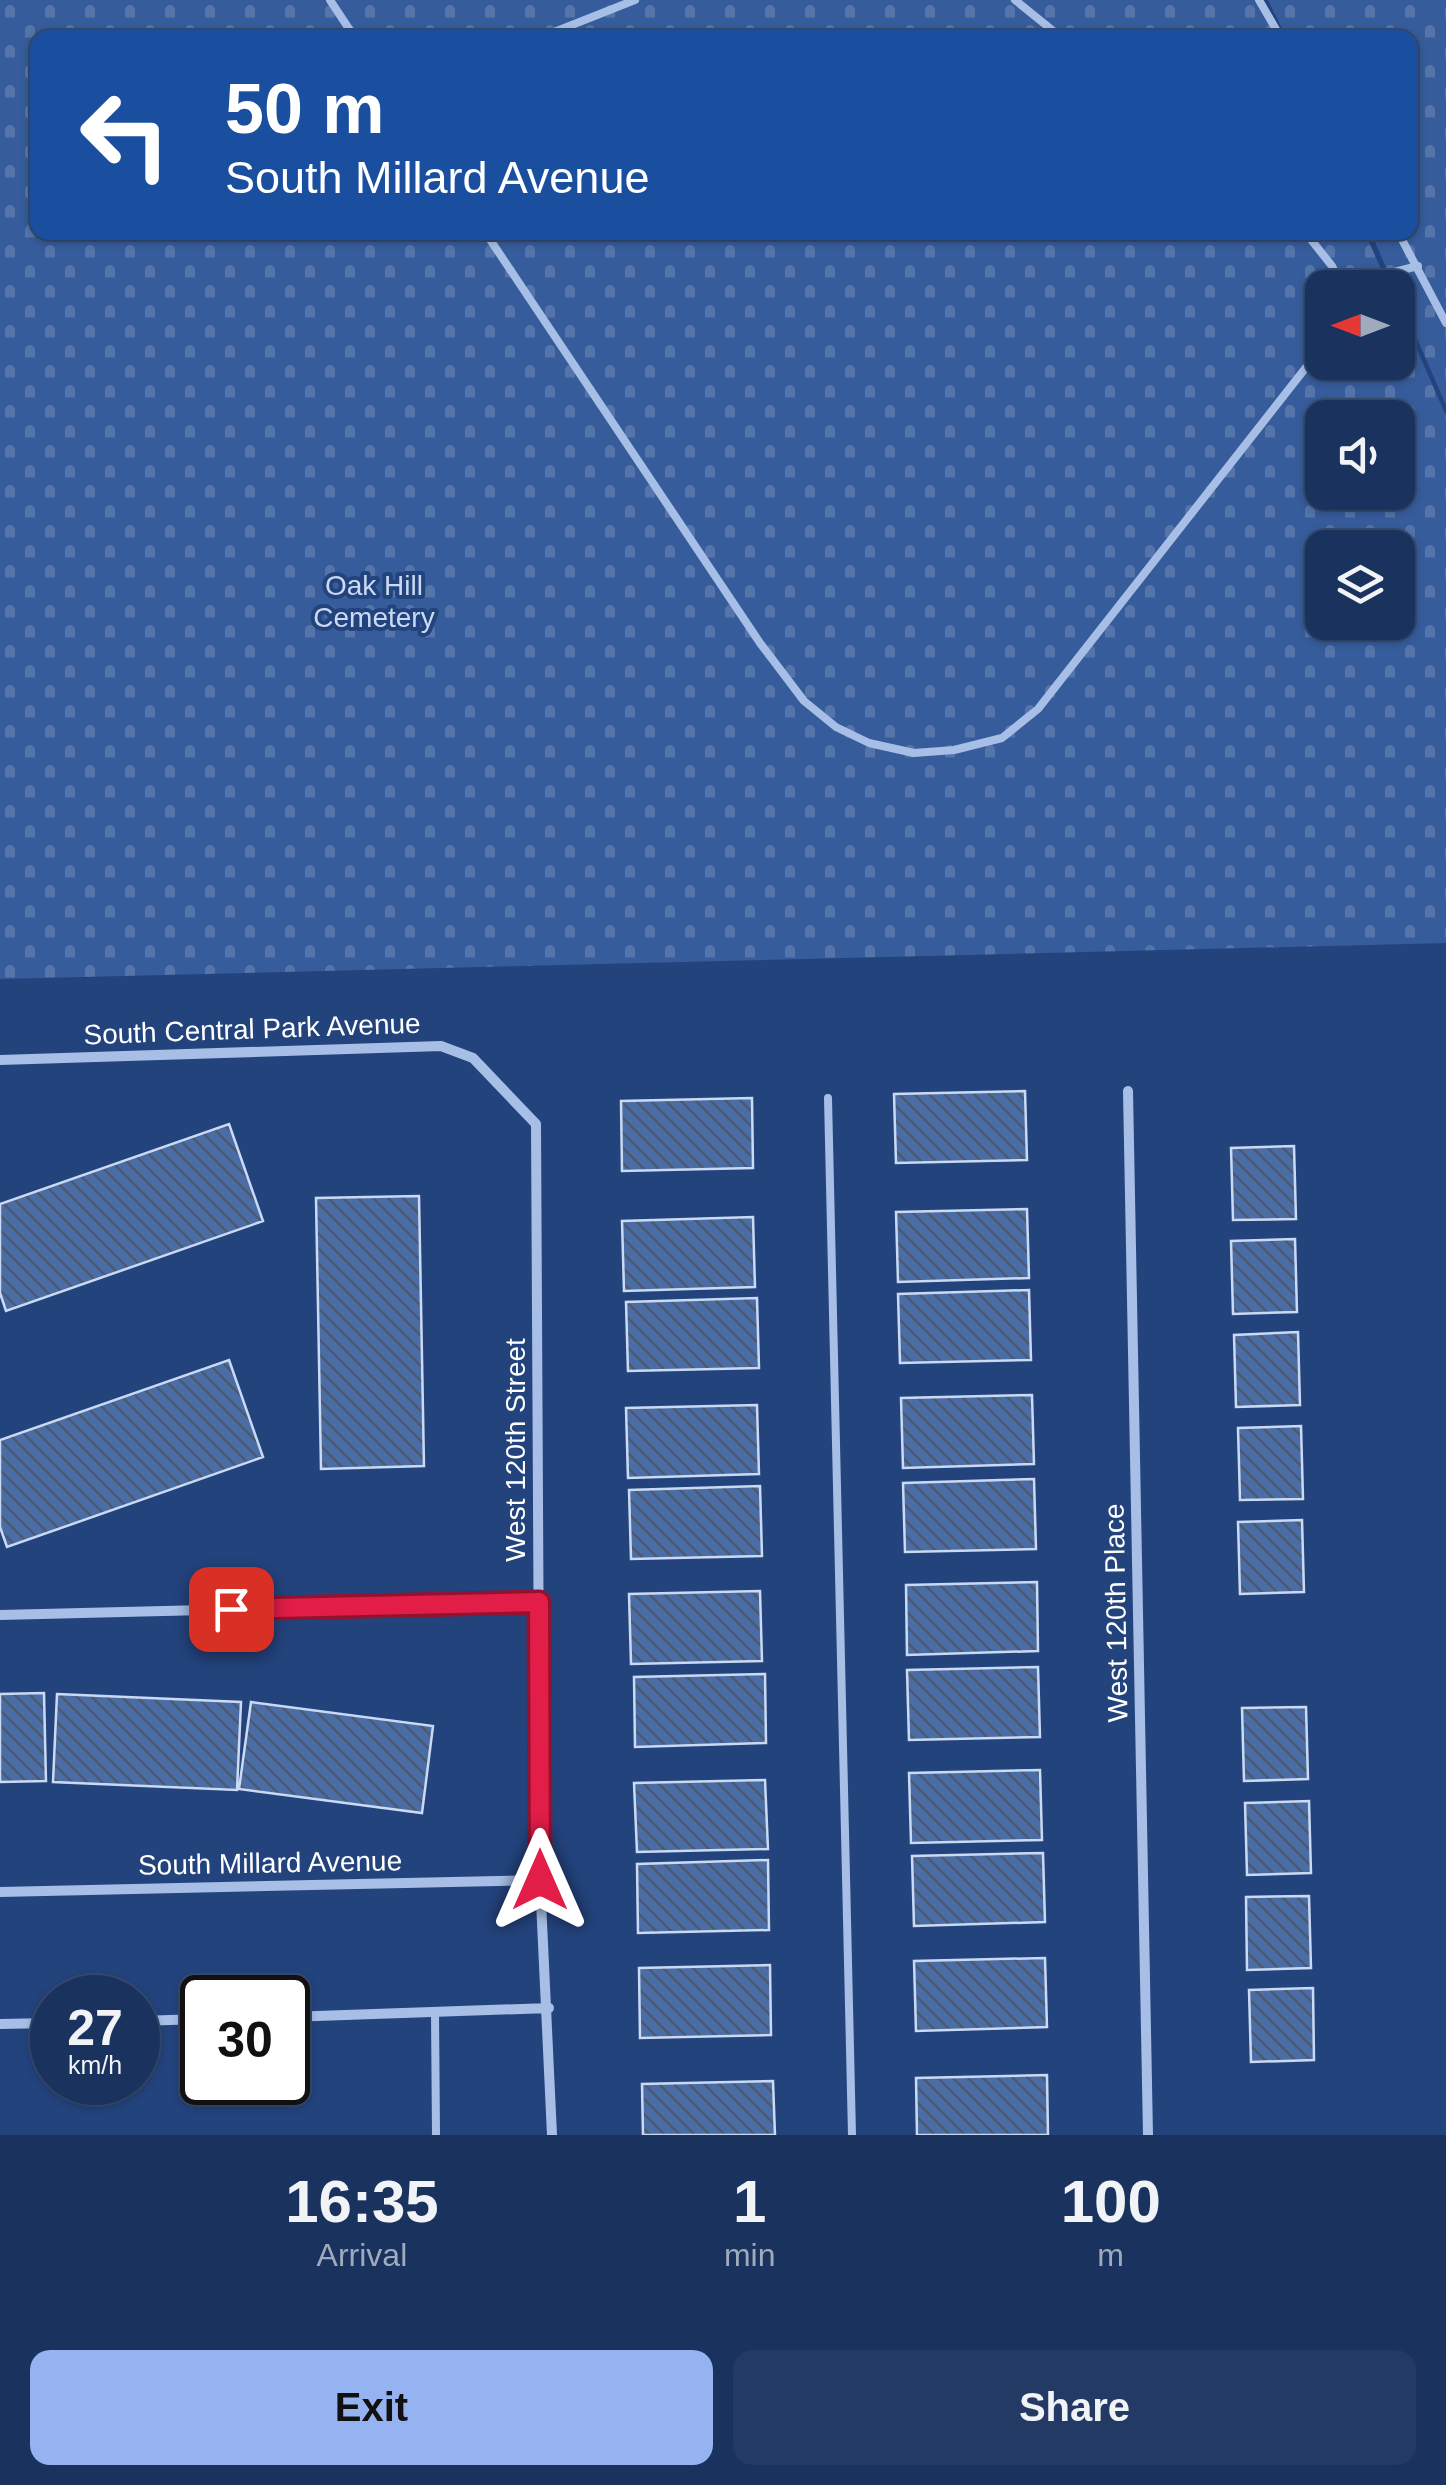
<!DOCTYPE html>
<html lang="en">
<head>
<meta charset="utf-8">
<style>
	body { margin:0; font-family:Arial,sans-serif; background:#233a64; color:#f1f3f6; height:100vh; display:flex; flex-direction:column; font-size:38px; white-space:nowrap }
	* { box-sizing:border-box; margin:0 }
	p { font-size:32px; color:#9faabc }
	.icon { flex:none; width:55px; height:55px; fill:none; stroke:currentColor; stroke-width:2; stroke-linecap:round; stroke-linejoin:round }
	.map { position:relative; height:2135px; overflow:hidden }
	.panel { display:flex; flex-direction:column; background:#1a325e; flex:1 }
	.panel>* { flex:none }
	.guide { position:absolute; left:30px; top:30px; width:1388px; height:210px; border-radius:20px; box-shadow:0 2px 8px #0004,0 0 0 2px #384d73; background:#1a4fa0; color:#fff; overflow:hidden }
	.needle { width:65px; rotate:270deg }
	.buttons { position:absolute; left:1305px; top:270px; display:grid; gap:20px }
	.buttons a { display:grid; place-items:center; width:110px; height:110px; border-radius:20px; background:#1a325e; box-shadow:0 2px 8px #0004,0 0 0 2px #384d73; font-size:50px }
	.speed { position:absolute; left:30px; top:1975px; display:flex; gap:20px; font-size:50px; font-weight:700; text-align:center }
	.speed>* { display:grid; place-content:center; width:130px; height:130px; border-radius:50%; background:#1a325e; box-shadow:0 2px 8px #0004,0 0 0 2px #384d73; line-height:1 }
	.speed small { font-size:25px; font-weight:400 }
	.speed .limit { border:5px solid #111; border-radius:15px; background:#fff; color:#111 }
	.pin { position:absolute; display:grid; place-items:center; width:85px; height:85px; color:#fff; margin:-42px; border-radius:20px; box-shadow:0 5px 15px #0006 }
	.me { position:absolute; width:110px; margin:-55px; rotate:0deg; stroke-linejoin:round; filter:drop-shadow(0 0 8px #0008) }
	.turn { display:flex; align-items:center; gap:35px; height:210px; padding:0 30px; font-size:45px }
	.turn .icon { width:130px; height:130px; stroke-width:2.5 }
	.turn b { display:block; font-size:70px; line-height:85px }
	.eta { display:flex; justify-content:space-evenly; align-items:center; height:170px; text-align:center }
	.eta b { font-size:60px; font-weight:700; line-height:70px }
	.action { display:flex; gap:20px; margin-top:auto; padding:20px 30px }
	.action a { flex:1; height:115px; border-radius:20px; background:#95b2f1; color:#111; font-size:40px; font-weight:700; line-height:115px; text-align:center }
	.action a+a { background:#233a64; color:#f1f3f6 }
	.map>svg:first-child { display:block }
	.cemetery { fill:url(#cemetery-stones); fill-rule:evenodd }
	.building { fill:url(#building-back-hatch); stroke:#cadaf5; stroke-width:2.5 }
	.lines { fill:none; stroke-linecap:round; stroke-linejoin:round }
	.service { stroke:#a7bfe6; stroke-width:8 }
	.minor { stroke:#a7bfe6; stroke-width:10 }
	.route-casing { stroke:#92132f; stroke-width:25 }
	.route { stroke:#e11d48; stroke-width:18 }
	.labels { text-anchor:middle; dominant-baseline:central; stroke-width:8; stroke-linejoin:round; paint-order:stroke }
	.park-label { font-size:28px; fill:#cadaf5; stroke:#23437d }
	.street-label { font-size:28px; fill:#fff; stroke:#23437d }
</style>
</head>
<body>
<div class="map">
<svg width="1446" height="2135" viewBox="0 0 1446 2135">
	<defs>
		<pattern id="cemetery-stones" width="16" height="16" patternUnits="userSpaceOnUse" patternTransform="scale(2.5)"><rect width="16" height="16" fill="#365c9b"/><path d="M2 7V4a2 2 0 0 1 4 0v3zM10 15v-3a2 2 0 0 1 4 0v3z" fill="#5474aa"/></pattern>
		<pattern id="building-back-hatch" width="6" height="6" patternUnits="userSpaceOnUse" patternTransform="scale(2.5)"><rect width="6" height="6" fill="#4b6da6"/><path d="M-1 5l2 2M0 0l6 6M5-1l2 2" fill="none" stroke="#4c5970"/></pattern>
	</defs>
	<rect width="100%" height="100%" fill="#23437d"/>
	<path class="cemetery" d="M0,0H1262L1279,37L38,38V232L1365,233L1389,287L1322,288V362H1398V306L1446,416V943L0,979ZM1322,418H1398V492H1322ZM1322,548H1398V622H1322Z
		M1268,0H1446V405L1371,233L1410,232V38L1286,37Z"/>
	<path class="building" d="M1025,1091L1027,1160L896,1163L894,1094Z
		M752,1098L753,1168L622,1171L621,1101Z
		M229,1124L263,1221L6,1311L0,1293V1204Z
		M1294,1146L1296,1219L1233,1220L1231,1148Z
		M419,1196L424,1466L321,1469L316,1198Z
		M1027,1209L1029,1278L898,1282L896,1212Z
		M753,1217L755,1287L624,1291L622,1221Z
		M1295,1239L1297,1312L1233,1314L1231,1241Z
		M1029,1290L1031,1360L900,1363L898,1294Z
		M757,1298L759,1368L628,1371L626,1302Z
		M1298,1332L1300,1405L1236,1407L1234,1335Z
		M229,1360L263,1457L7,1547L0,1527V1440Z
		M1032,1395L1034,1464L903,1468L901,1398Z
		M757,1405L759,1474L628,1478L626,1408Z
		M1301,1426L1303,1499L1240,1500L1238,1428Z
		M1034,1479L1036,1549L905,1552L903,1483Z
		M760,1486L762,1556L631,1559L629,1490Z
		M1302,1520L1304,1592L1240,1594L1238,1522Z
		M1037,1582L1038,1651L907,1655L906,1585Z
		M760,1591L762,1661L631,1664L629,1594Z
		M1038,1667L1040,1737L909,1740L907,1670Z
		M765,1674L766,1743L635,1747L634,1677Z
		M44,1693L46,1781L0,1782V1694Z
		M57,1694L241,1702L237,1790L53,1782Z
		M251,1702L433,1726L422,1813L239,1789Z
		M1306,1707L1308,1779L1244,1781L1242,1708Z
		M1040,1770L1042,1840L911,1843L909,1773Z
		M765,1780L768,1849L637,1852L634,1783Z
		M1309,1801L1311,1873L1247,1875L1245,1803Z
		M1043,1853L1045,1922L914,1926L912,1856Z
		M768,1860L769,1930L638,1933L637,1864Z
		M1309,1896L1311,1968L1247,1970L1246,1897Z
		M1045,1958L1047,2027L916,2031L914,1961Z
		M770,1965L771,2035L640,2038L639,1968Z
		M1313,1988L1314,2060L1251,2062L1249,1990Z
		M1047,2075L1048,2135H917L916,2078Z
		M773,2081L775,2135H643L642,2084Z"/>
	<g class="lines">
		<path class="service" d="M330,0L355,38
			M1015,0L1062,38
			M1259,0L1281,38
			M539,38L635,0
			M485,232L760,643L804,701L836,727L869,743L914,753L954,750L1002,738L1038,709L1322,347
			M1305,232L1332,266L1343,288
			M1398,232L1446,323
			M1343,285L1418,266
			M828,1098L852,2135
			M435,2013L436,2135"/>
		<path class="minor" d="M0,1060L441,1046L473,1058L536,1124L540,1880L552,2135
			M1128,1091L1148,2135
			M0,1615L539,1602
			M0,1892L540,1880
			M288,2017L549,2008
			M138,2021L202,2019
			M0,2024L52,2023"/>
	</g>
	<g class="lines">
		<defs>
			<path id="route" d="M231,1609L539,1602L540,1880"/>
		</defs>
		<use href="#route" class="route-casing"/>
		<use href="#route" class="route"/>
	</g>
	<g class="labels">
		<g class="park-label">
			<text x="374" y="585">Oak Hill<tspan x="374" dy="32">Cemetery</tspan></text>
		</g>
		<g class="street-label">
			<text transform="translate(252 1029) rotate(-2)">South Central Park Avenue</text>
			<text transform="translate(515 1450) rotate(-90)">West 120th Street</text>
			<text transform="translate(1116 1613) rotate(-91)">West 120th Place</text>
			<text transform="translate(270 1863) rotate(-1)">South Millard Avenue</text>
		</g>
	</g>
</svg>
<div class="buttons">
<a><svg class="needle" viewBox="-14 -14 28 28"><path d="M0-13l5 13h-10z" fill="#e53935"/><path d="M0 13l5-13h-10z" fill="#9faabc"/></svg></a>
<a><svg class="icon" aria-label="sound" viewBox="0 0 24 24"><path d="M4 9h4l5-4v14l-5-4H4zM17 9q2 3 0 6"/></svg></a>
<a><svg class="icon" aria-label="layers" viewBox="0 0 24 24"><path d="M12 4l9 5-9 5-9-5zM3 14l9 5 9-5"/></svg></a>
</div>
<div class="speed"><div>27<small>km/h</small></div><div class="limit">30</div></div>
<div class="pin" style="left:231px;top:1609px;background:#d93025"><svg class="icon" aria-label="arrive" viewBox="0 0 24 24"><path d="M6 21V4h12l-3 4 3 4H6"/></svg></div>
<svg class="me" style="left:540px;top:1880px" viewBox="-20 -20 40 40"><path d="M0-17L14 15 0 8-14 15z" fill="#e11d48" stroke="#fff" stroke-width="4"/></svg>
<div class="guide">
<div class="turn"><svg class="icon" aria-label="left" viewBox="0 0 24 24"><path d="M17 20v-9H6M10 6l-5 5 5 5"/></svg><div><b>50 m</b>South Millard Avenue</div></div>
</div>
</div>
<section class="panel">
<div class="eta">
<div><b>16:35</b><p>Arrival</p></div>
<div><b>1</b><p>min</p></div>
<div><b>100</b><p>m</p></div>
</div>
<div class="action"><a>Exit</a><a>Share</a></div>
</section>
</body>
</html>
